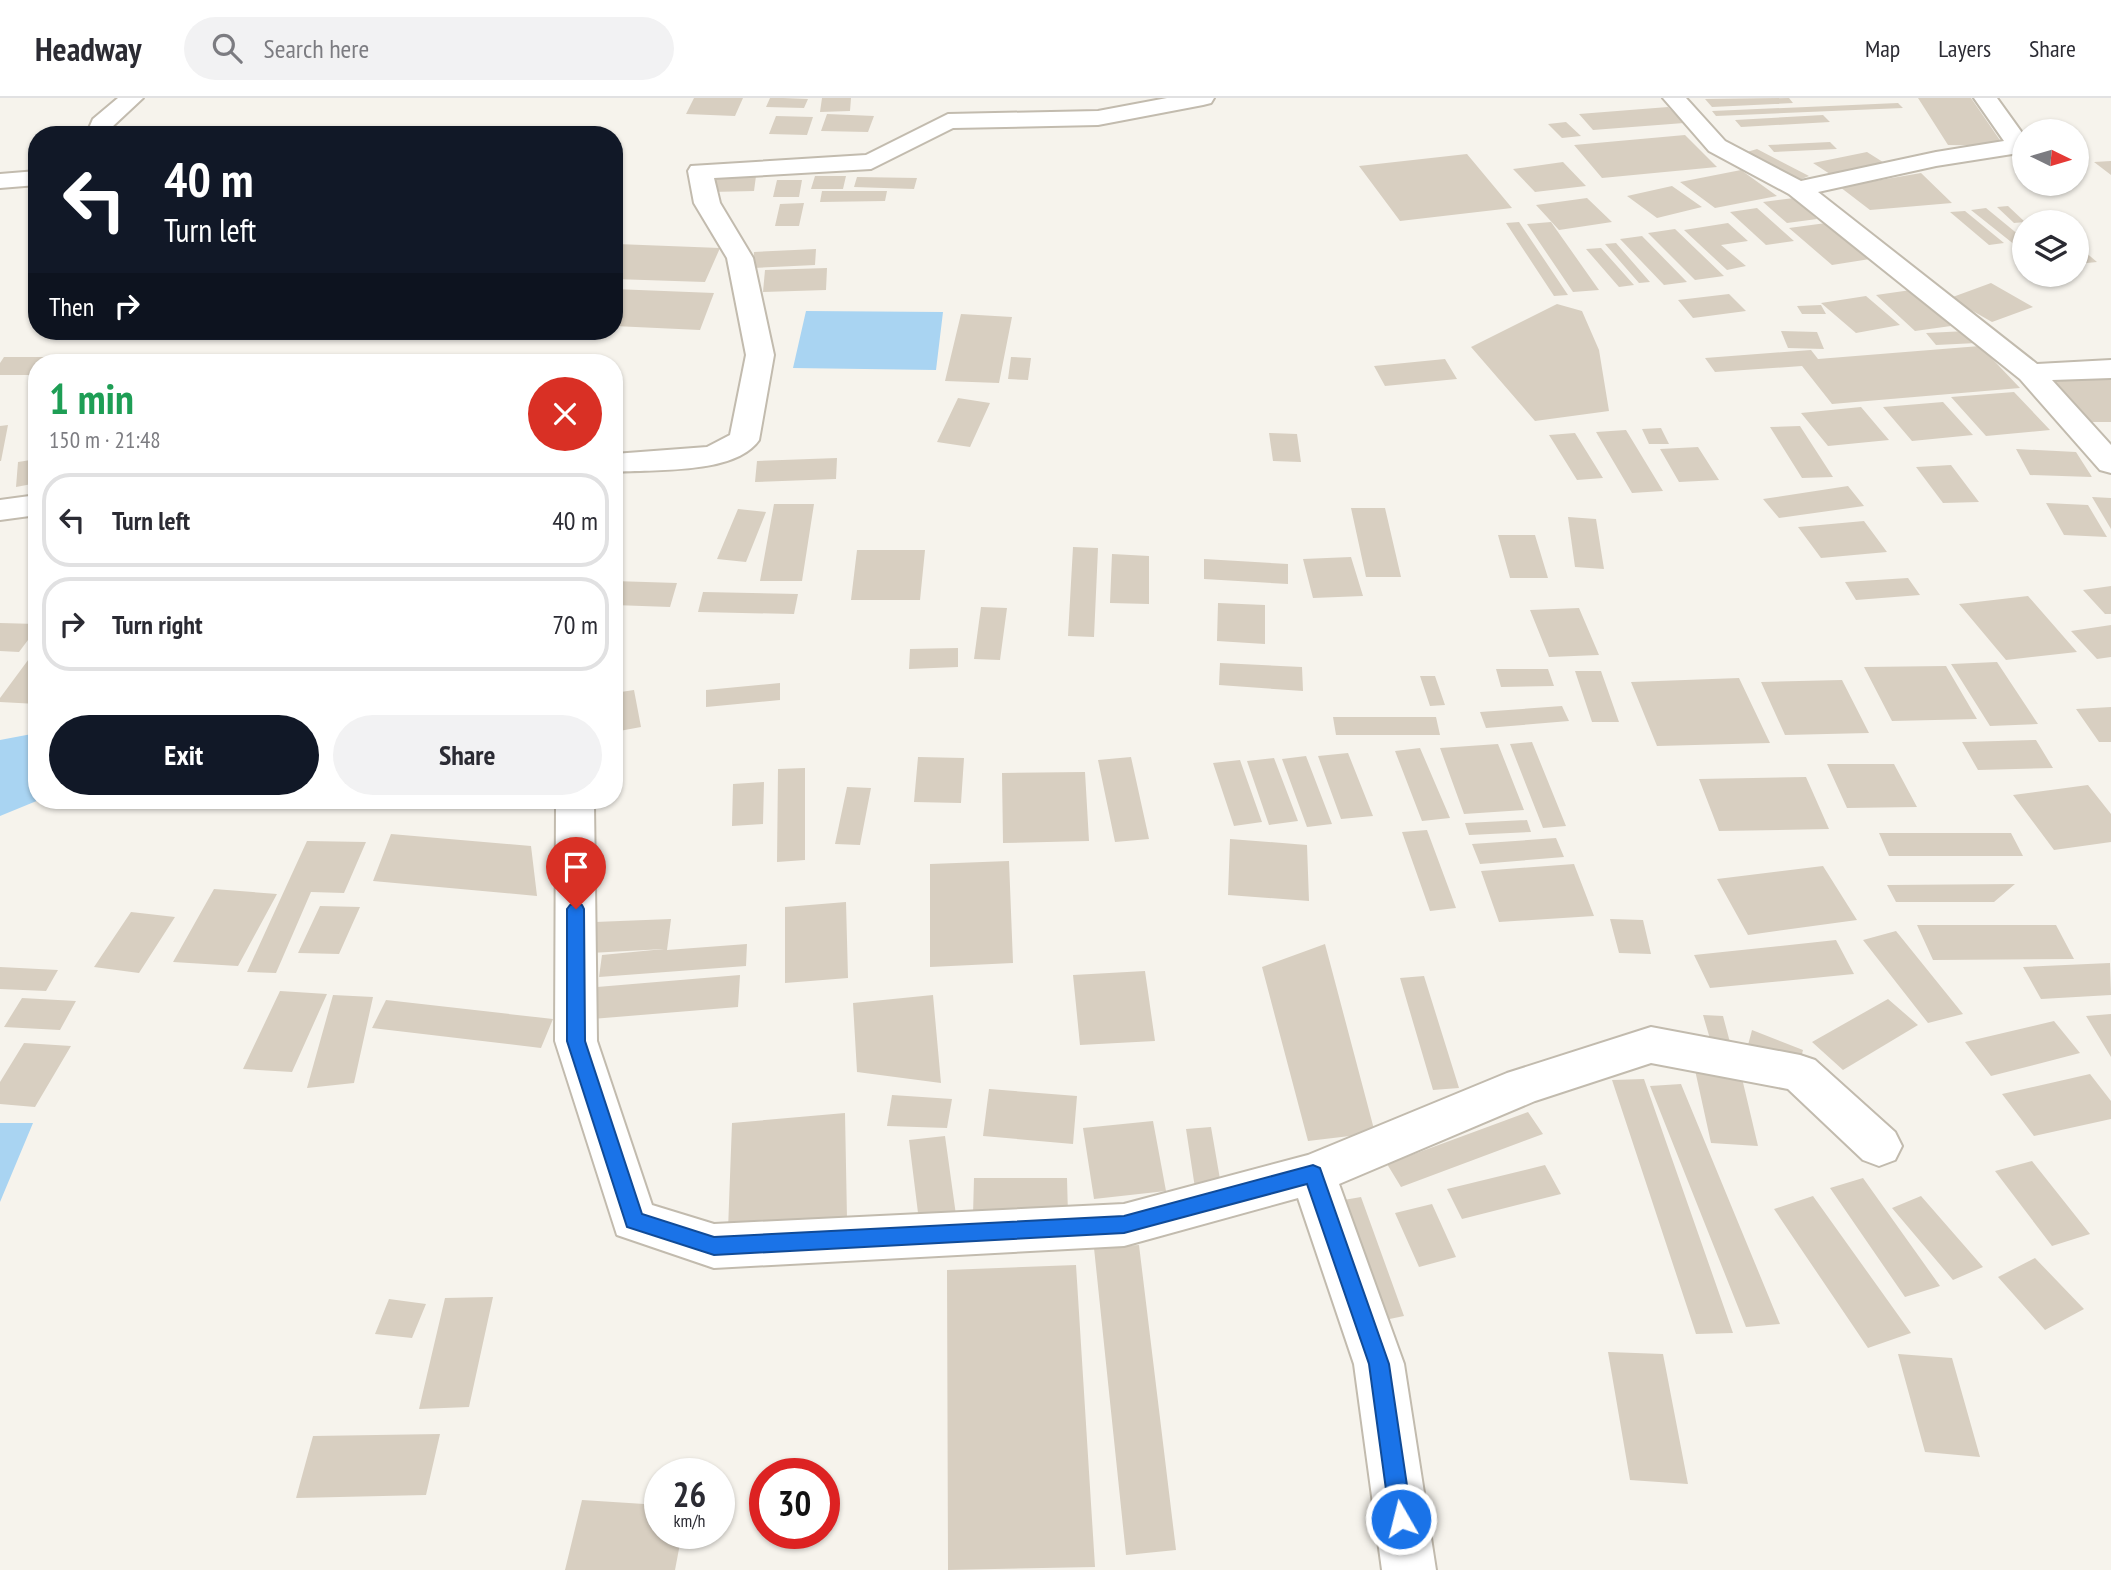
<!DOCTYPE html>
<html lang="en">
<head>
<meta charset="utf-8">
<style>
	body { margin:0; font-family:"PT Sans Narrow",sans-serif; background:#f2f2f3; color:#2b2b33; height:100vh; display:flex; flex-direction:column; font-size:26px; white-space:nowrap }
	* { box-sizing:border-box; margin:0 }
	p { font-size:23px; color:#7c7c81 }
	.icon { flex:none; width:38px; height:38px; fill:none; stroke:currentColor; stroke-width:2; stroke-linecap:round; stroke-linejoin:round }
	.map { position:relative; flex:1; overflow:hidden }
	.drawer { position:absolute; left:28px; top:256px; width:595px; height:455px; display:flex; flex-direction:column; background:#fff; border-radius:28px; box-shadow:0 2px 5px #0004 }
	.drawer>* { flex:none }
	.banner { position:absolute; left:28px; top:28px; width:595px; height:214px; border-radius:28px; box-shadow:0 2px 5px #0004; background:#111827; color:#fff; overflow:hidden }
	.needle { width:46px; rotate:95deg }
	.tools { position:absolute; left:2012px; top:21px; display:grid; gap:14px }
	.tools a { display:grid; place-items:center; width:77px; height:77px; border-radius:50%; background:#fff; box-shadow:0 2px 5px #0004; font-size:35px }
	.speed { position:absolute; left:644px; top:1360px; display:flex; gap:14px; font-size:35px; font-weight:700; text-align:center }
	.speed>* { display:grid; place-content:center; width:91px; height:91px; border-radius:50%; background:#fff; box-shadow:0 2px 5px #0004; line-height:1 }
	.speed small { font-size:18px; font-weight:400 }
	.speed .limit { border:10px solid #d22; background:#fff; color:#111 }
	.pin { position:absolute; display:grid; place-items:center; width:60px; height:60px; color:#fff; margin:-72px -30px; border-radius:50% 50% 50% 0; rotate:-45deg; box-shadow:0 0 7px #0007 }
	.pin .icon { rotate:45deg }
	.me { position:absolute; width:77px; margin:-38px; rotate:352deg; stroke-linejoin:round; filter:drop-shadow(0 0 5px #0008) }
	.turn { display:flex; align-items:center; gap:24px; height:147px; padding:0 21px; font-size:32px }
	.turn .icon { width:91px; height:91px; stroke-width:2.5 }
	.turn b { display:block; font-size:49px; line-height:60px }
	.then { display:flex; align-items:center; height:66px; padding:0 21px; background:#0003; gap:14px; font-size:26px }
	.round { display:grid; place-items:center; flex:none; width:74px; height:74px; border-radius:37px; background:#f2f2f3 }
	.headline { display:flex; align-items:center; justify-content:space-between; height:119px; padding:0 21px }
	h1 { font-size:42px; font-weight:600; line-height:52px; color:#1e9e55 }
	.primary-button { display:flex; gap:14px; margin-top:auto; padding:14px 21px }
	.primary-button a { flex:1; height:80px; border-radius:42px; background:#111827; color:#fff; font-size:28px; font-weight:600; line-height:80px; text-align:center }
	.primary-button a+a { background:#f2f2f3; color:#2b2b33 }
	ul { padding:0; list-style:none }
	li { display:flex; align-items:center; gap:21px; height:94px; margin:0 14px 10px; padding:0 7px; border:4px solid #e1e1e2; border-radius:28px }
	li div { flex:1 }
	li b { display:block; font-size:26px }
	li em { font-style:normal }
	header { display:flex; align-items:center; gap:42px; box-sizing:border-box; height:98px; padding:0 35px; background:#fff; border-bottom:2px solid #e1e1e2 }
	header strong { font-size:33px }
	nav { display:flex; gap:38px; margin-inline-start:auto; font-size:24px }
	.search { width:490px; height:63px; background:#f2f2f3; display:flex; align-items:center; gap:18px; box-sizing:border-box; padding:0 24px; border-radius:38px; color:#7c7c81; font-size:26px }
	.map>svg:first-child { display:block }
	.water { fill:#a9d4f2 }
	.building { fill:#d8cfc1 }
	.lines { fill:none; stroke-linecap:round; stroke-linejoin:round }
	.minor-casing { stroke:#c2bbae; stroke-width:4 }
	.minor { fill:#fff; fill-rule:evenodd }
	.route { fill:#1a73e8; stroke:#114b97; stroke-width:2 }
</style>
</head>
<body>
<header>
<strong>Headway</strong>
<div class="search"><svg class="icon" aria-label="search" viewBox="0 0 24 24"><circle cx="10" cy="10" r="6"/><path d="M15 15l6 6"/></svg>Search here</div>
<nav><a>Map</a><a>Layers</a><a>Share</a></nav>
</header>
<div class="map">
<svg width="2111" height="1472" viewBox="0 0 2111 1472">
	<rect width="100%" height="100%" fill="#f6f3ec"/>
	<path class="water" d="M806,213L943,214L936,272L793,270Z
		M37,635L39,702L0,718V642Z
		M0,1025H33L0,1104Z"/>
	<path class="building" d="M694,0H743L735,18L686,16Z
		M770,0H783L808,1L804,10L766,9Z
		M822,0H851L850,13L820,14Z
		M1789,0L1793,5L1712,9L1705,1Z
		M1918,0H1971L2004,48L1948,47Z
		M1898,5L1903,10L1716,18L1712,13Z
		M1668,9L1684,25L1593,32L1579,16Z
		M827,16L874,18L868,34L821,33Z
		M1823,17L1830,24L1741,29L1735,22Z
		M776,18L813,19L807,37L769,36Z
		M1566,24L1581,38L1562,40L1548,26Z
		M1685,37L1717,69L1602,80L1574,47Z
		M1830,44L1837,51L1774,54L1768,47Z
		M1757,51L1809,78L1799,82L1747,54Z
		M1867,54L1886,66L1833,78L1813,65Z
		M1467,56L1512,110L1400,123L1359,68Z
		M2111,63V77L2094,64Z
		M1563,64L1586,88L1535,94L1513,71Z
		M1741,72L1777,98L1715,110L1680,84Z
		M1921,75L1952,105L1870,112L1840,89Z
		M756,78L754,93L711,94L714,79Z
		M815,78H846L843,91H811Z
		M857,79L917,80L914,91L854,89Z
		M777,82H802L799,99H773Z
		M1672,88L1702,109L1657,120L1627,98Z
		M822,93H887L885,103L820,104Z
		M1587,100L1612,124L1559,132L1536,107Z
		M1794,100L1817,121L1787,125L1763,104Z
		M804,105L799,128H775L780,106Z
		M2008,108L2025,124L2014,125L1997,109Z
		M1757,110L1794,143L1766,147L1730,114Z
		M1986,110L2025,142V155L1971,112Z
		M1965,113L2004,145L1989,147L1950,114Z
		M1519,124L1568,197L1554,198L1506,125Z
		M1551,124L1599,192L1573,194L1527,126Z
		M1728,125L1748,143L1721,147L1746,168L1727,172L1684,132Z
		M1826,125L1870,161L1832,167L1789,130Z
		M1675,131L1724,178L1695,182L1648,135Z
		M1642,138L1687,184L1664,187L1620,141Z
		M1616,145L1650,184L1639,185L1605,146Z
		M617,146L720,150L705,184L614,181Z
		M1601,150L1634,187L1619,189L1586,151Z
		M816,151L815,167L753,170L754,154Z
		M2084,153L2097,164L2077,166V154Z
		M827,170L826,192L763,194L765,172Z
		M1991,185L2033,209L1992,224L1950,200Z
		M614,191L714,195L700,232L614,228Z
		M1911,192L1951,228L1915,233L1876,197Z
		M1729,196L1746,213L1693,220L1678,202Z
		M1866,198L1900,227L1856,235L1821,205Z
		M1557,206L1582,213L1599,252L1609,313L1535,323L1471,249Z
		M1821,207L1826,216H1802L1797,208Z
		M961,216L1012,219L999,285L945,283Z
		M1781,233L1817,234L1824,251L1788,250Z
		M1967,233L1977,245L1936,247L1926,235Z
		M1980,248L2020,290L1832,306L1802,268L1715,274L1705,260L1811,252L1818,261Z
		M4,259H58L54,264H37V277H0V265Z
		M1011,259L1031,260L1028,282L1008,281Z
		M1445,261L1457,281L1385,288L1374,268Z
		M2111,276V324H2085L2047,278Z
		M2014,294L2050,332L1986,338L1951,299Z
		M958,300L990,305L970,349L937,344Z
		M1943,304L1973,337L1912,343L1883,309Z
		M1861,309L1889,342L1828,348L1801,315Z
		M8,327L1,363H0V328Z
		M1800,328L1833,379L1802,380L1770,329Z
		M1661,330L1669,346H1649L1642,331Z
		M1626,332L1663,393L1632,395L1596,334Z
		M1269,335L1297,336L1301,364L1273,363Z
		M1575,335L1603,380L1577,382L1549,337Z
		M1698,349L1719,382L1679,384L1660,351Z
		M2016,351L2076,354L2092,379L2030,377Z
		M837,360L836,381L755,384L757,363Z
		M37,361V385L16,389L18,364Z
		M1951,367L1979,404L1943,405L1916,369Z
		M1848,388L1864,408L1779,420L1763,401Z
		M2092,399L2111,400V431Z
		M2046,405L2088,407L2107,439L2064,437Z
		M774,406H814L802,483H760Z
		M1351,410H1385L1401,479H1366Z
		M738,411L766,414L746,464L717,461Z
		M1568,419L1596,421L1604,471L1575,469Z
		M1864,423L1887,454L1821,460L1798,429Z
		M1498,437H1535L1548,480H1510Z
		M1073,449L1098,450L1094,539L1068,538Z
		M857,452H925L920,502H851Z
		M1112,456L1149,458V506L1110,505Z
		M1351,459L1363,498L1313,500L1303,461Z
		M1204,461L1288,466V486L1204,481Z
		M1908,480L1920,497L1856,502L1845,484Z
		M614,483L677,485L670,509L614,507Z
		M2111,488V516H2105L2083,492Z
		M703,494L798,496L794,516L698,514Z
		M2028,498L2077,554L2006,562L1959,506Z
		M1218,505L1265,507V546L1217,543Z
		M981,509L1007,510L1000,562L974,561Z
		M1579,510L1599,557L1549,559L1530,512Z
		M0,525L37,526V530L19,554L0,553Z
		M2111,527V559L2097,561L2071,533Z
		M37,550V606L0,604V600Z
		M958,550V569L909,571L910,551Z
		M1997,564L2038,626L1990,628L1951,566Z
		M1220,565L1302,569L1303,593L1219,587Z
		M1946,568L1977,621L1892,623L1864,569Z
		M1496,571H1548L1554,588L1501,589Z
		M1575,573H1601L1619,624H1592Z
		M1420,578H1435L1445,607L1430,608Z
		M1739,580L1770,645L1657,648L1631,584Z
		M1842,582L1869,635L1785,637L1761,584Z
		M780,585V602L706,609V592Z
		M634,592L641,629L614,634V595Z
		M1562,608L1569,623L1486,630L1480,614Z
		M2111,609V644H2099L2076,611Z
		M1333,619H1436L1440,637H1336Z
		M2036,642L2053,670L1978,672L1962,644Z
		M1532,644L1566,728L1543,730L1510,646Z
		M1498,646L1524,712L1464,716L1440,650Z
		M1420,650L1450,720L1422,723L1395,653Z
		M1348,655L1373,718L1341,721L1318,658Z
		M1306,658L1332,726L1307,729L1282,661Z
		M918,659L964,660L961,705L914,704Z
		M1131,659L1149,741L1115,744L1098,662Z
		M1274,660L1298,723L1269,727L1247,663Z
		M1240,662L1262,724L1234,728L1213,665Z
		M1827,666H1894L1917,709L1847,710Z
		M805,670V762L777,764L778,671Z
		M1085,674L1089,743L1003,745L1002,675Z
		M1806,679L1829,731L1719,733L1699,681Z
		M764,684L763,726L732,728L733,686Z
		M2088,687L2111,716V744L2054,752L2013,697Z
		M847,689L871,690L860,747L835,746Z
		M1527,722L1531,734L1469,737L1465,725Z
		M1427,732L1456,810L1430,813L1402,734Z
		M1879,735H2011L2023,758H1889Z
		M391,736L531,748L537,798L373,783Z
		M1556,740L1564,759L1480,766L1472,746Z
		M1230,741L1307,747L1309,803L1228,797Z
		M307,743L366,744L344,795L311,794L276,875L247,874Z
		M1009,763L1013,865L930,869V766Z
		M1574,766L1594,818L1499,824L1481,773Z
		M1823,768L1857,822L1748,837L1717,781Z
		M2015,786L1994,804H1896L1887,787Z
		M214,791L277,796L238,868L173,864Z
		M846,804L848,880L785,885V809Z
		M320,808L360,809L339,856L298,855Z
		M131,814L175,819L139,875L94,869Z
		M671,821L667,852L747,846L746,868L599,879L602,857L664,851L590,855L595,824Z
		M1610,821L1643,822L1651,856L1619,855Z
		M1917,827H2056L2074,861L1933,862Z
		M1896,833L1963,916L1928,925L1863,842Z
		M1836,842L1854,876L1710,890L1694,857Z
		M1325,846L1375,1035L1308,1043L1262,869Z
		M2110,865L2111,897L2041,901L2023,869Z
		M0,869L58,872L46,893L0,891Z
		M1145,873L1155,943L1080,947L1073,877Z
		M740,877L738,909L592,921L597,889Z
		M1424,878L1459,990L1433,992L1400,880Z
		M280,893L327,896L292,974L243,971Z
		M333,897L373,899L354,985L307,990Z
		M933,897L941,985L857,974L853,905Z
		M22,900L76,903L60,932L4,929Z
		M1888,901L1918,927L1843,972L1812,944Z
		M386,902L553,921L541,950L372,930Z
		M2111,916V959L2086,918Z
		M1703,917L1723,918L1732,952L1713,951Z
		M2054,923L2080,955L1991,978L1965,944Z
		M1752,932L1803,952L1799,968L1748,947Z
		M24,945L71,948L35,1009L0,1006V984Z
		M1695,972L1741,976L1758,1048L1711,1045Z
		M2090,976L2111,1003V1021L2034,1038L2002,996Z
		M1644,981L1733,1235L1696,1236L1612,982Z
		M1681,986L1780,1226L1746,1229L1650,988Z
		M989,991L1077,998L1073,1046L983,1038Z
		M892,997L952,1001L947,1030L887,1028Z
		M1528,1014L1543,1036L1401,1089L1387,1066Z
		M845,1015L847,1121L728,1132L732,1025Z
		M1153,1023L1166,1093L1094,1101L1083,1030Z
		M1211,1029L1221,1087L1195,1090L1186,1031Z
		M945,1038L956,1117L919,1123L909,1042Z
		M2032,1063L2090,1136L2052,1148L1995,1073Z
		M1545,1067L1561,1096L1462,1121L1447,1091Z
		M974,1080H1067L1068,1117H973Z
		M1863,1080L1940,1188L1905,1199L1830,1090Z
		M1813,1098L1911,1235L1868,1250L1774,1111Z
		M1921,1098L1983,1169L1953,1182L1892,1110Z
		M1361,1099L1404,1218L1380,1223L1338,1103Z
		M1432,1106L1456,1159L1419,1169L1395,1115Z
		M1139,1147L1176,1452L1126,1457L1094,1150Z
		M2035,1160L2084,1211L2045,1232L1998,1179Z
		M1076,1167L1095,1469L948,1472L947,1172Z
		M493,1199L469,1309L419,1311L445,1200Z
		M389,1201L426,1206L412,1240L375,1236Z
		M1608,1254L1663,1256L1688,1386L1630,1382Z
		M1898,1256L1952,1260L1980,1359L1925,1354Z
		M440,1336L426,1397L296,1400L313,1338Z
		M582,1402L660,1407V1435H682L675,1472H565Z"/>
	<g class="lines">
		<defs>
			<path id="minor" d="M118,0H143L112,29L110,37H86L93,21Z
				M1167,0H1214L1211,5L1203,7L1098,27L953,30L871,71L714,80L720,105L753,160L774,257L759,342C735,377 653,371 614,374V356L707,349L730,337L746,257L727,160L694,105L688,73L691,68L866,57L948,16L1098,13Z
				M1663,0H1686L1725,43L1801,83L1936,54L2004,43L1974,0H1997L2025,39V54L1936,68L1818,94L2037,266L2111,262V280L2052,282L2111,347V375L2100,372L2020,281L1789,96L1709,53Z
				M37,73V87L0,90V76Z
				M37,397V417L0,422V402Z
				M558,702H592L594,706L597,943L652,1107L714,1126L1124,1106L1308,1057L1507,975L1651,929L1800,957L1815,962L1895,1034L1902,1048L1895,1062L1879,1068L1863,1062L1788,991L1651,965L1535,1003L1339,1086L1404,1266L1436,1472H1382L1354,1266L1298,1100L1124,1148L714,1170L617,1137L555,943L556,706Z"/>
		</defs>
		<use href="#minor" class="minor-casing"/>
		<use href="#minor" class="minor"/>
	</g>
	<path class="route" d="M576,805L582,807L584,811L585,943L642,1116L714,1139L1124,1118L1313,1067L1320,1070L1389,1266L1412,1421L1409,1428L1401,1432L1393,1428L1390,1421L1369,1266L1307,1086L1124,1135L714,1157L627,1129L567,943V811L570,807Z"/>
</svg>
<div class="tools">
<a><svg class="needle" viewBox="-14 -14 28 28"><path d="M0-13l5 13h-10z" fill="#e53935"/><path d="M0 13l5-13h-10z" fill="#7c7c81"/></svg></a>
<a><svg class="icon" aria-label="layers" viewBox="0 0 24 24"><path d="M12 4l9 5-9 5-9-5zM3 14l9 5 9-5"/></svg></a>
</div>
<div class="speed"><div>26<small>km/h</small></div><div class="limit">30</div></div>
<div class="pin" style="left:576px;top:811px;background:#d93025"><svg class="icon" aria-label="arrive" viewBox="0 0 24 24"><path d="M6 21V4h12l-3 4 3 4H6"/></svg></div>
<svg class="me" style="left:1401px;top:1421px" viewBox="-20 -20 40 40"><circle r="17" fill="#1a73e8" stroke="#fff" stroke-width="3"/><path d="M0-11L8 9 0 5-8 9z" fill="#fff"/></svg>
<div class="banner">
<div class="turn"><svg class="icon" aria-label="left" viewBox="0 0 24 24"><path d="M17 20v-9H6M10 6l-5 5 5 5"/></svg><div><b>40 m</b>Turn left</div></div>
<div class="then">Then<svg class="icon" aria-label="right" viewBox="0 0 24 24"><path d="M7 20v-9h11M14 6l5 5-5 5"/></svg></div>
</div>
<section class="drawer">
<div class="headline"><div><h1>1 min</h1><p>150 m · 21:48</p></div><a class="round" style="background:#d93025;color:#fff"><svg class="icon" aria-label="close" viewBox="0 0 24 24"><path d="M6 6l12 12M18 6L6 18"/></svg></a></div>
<ul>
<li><svg class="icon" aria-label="left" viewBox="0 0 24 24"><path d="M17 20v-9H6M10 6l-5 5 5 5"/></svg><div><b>Turn left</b></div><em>40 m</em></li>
<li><svg class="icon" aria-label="right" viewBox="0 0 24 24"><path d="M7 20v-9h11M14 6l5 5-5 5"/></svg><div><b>Turn right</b></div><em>70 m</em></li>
</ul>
<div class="primary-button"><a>Exit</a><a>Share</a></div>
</section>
</div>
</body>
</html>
